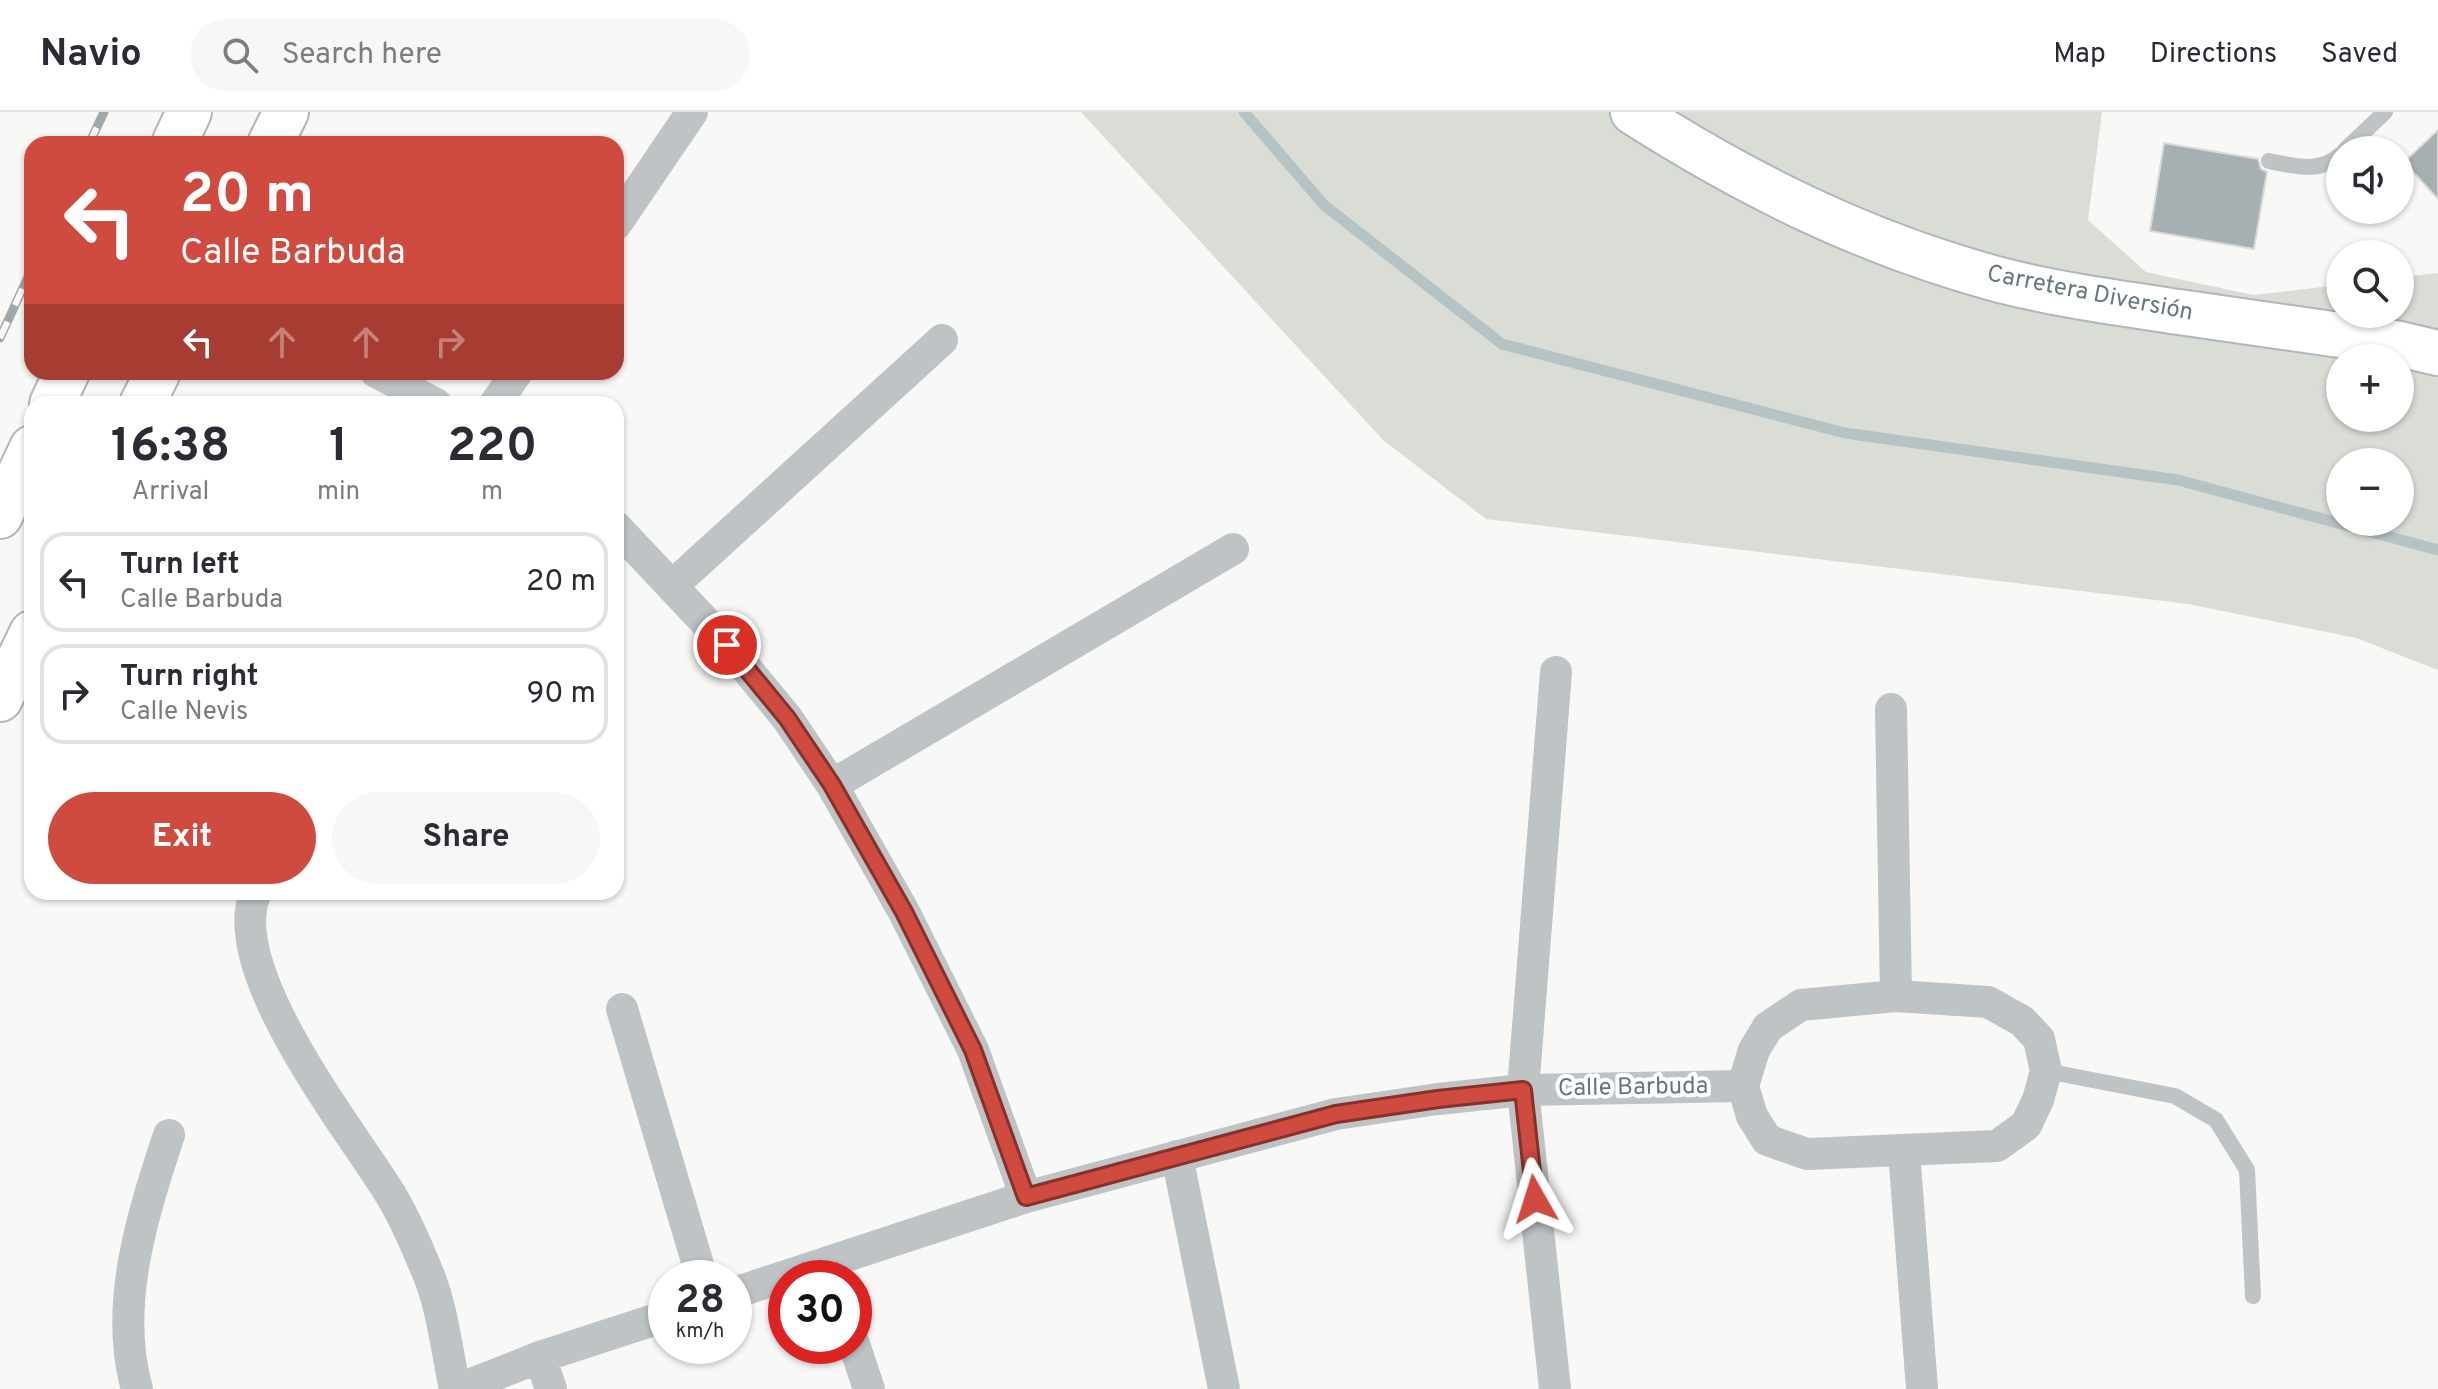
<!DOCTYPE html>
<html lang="en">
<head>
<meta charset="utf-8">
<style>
	body { margin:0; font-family:Overpass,sans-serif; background:#f7f7f7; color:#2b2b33; height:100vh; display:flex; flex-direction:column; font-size:30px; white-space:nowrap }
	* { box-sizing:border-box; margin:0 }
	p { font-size:26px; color:#7c7c81 }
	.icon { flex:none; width:44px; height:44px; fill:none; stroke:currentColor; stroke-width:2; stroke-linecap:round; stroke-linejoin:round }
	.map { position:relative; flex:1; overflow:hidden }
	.drawer { position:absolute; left:24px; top:284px; width:600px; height:504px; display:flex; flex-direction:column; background:#fff; border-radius:24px; box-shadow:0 2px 6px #0004 }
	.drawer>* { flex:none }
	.top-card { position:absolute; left:24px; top:24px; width:600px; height:244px; border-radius:24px; box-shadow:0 2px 6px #0004; background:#d04b3f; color:#fff; overflow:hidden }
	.buttons { position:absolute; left:2326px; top:24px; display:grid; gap:16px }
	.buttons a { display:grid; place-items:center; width:88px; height:88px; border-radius:50%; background:#fff; box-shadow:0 2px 6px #0004; font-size:40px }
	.speed { position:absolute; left:648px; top:1148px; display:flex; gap:16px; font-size:40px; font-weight:700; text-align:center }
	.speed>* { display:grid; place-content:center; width:104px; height:104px; border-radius:50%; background:#fff; box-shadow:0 2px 6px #0004; line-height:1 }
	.speed small { font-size:20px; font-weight:400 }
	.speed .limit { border:12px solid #d22; background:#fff; color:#111 }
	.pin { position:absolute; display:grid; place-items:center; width:68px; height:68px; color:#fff; margin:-34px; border:4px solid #fff; border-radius:50%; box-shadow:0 2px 8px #0007 }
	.me { position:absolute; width:88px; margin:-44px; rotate:354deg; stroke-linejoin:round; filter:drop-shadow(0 0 6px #0008) }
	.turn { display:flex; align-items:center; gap:28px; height:168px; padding:0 24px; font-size:36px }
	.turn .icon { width:104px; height:104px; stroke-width:2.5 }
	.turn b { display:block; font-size:56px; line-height:68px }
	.lanes { display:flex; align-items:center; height:76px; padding:0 24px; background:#0003; justify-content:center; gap:40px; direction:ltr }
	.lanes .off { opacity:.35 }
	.eta { display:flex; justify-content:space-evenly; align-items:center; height:136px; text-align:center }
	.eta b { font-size:48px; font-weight:700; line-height:56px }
	.primary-button { display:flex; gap:16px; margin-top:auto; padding:16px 24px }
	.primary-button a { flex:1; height:92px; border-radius:48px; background:#d04b3f; color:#fff; font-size:32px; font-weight:700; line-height:92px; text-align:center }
	.primary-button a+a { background:#f7f7f7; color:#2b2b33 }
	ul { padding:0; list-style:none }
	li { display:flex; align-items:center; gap:24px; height:100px; margin:0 16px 12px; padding:0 8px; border:4px solid #e1e1e2; border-radius:24px }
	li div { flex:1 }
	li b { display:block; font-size:30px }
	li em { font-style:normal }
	header { display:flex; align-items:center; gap:48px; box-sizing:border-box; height:112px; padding:0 40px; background:#fff; border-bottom:2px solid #e1e1e2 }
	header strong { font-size:38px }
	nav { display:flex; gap:44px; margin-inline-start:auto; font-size:28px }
	.search { width:560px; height:72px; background:#f7f7f7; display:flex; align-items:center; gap:20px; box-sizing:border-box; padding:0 28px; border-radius:44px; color:#7c7c81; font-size:30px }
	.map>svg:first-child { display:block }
	.green { fill:#d9ddd6; fill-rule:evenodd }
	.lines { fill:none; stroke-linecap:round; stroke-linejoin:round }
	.stream { stroke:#b6c3c4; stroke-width:11 }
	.building { fill:#a6afb2; stroke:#dadad8; stroke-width:2 }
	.secondary-casing { stroke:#b0b7ba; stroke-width:48 }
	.service { stroke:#bec3c5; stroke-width:16 }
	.minor { stroke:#bec3c5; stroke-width:32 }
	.secondary { stroke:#fff; stroke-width:44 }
	.rail-casing { stroke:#a0a8ab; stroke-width:9 }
	.rail { stroke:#fff; stroke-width:6; stroke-dasharray:18; stroke-linecap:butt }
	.route-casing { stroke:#873129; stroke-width:20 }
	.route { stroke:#d04b3f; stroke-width:14 }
	.labels { text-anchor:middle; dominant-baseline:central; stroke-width:8; stroke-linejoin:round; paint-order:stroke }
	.street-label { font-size:24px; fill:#66777e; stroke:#fff }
</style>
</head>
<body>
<header>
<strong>Navio</strong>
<div class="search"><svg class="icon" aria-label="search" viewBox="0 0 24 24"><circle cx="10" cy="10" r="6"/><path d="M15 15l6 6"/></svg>Search here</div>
<nav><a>Map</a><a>Directions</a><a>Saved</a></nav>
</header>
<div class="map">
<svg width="2438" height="1277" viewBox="0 0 2438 1277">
	<rect width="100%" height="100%" fill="#f8f8f6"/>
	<path class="green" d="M1081,0H2102L2088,108L2146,160L2253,183L2340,173V202H2400V165L2438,161V558L2356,526L2188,492L1486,407L1383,328ZM2340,246H2400V306H2340ZM2340,350H2400V410H2340Z"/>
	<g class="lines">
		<path class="stream" d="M1244,0L1324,93L1502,232L1845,321L2178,368L2438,438"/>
	</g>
	<path class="building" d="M2438,18V87L2404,50Z
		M2164,31L2258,47L2261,57L2267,60L2254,137L2150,119Z"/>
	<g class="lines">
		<defs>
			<path id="secondary" d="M1633,0C1749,74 1866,132 2000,168C2059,183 2119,191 2179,200C2251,210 2323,221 2395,231L2438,241
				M174,32L189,0
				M270,32L286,0
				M52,292L67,260
				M142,292L158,260
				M0,404L32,336
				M0,587L32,521"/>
		</defs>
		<use href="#secondary" class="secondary-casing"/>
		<path class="service" d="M2345,38L2385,0
			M2269,49C2294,54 2319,62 2340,43
			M2046,959L2175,984L2216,1008L2247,1058L2253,1184"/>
		<path class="minor" d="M616,112L692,0
			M376,260L436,292
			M495,292L517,260
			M616,415L727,533L787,606L832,673L904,800L973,938L1026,1085
			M672,474L942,228
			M1891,597L1896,884
			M832,673L1233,437
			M256,780C222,855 347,1013 387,1077C403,1101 416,1132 427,1159C442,1193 447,1240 455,1277
			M1896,884L1988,890L2022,909L2039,927L2046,959L2038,988L2026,1013L1997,1034L1807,1042L1767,1028L1752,1004L1743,974L1754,938L1768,915L1801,893Z
			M622,897L702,1166
			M1904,1039L1922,1277
			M1177,1044L1224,1277
			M734,1181L1026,1085L1336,1002L1438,987L1523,978L1743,974
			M854,1232L869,1277
			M540,1245L551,1277
			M137,1277C113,1194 143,1101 169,1023
			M459,1277L540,1245L666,1204
			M1555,1277L1523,978L1556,560"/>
		<use href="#secondary" class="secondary"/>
		<defs>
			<path id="rail" d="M89,32L104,0
				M0,226L32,156"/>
		</defs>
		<use href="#rail" class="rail-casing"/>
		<use href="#rail" class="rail"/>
	</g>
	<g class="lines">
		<defs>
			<path id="route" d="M727,533L787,606L832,673L904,800L973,938L1026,1085L1336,1002L1438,987L1523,978L1535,1087"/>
		</defs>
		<use href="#route" class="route-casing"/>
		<use href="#route" class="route"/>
	</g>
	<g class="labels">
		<g class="street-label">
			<text transform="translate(2090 182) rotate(11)">Carretera Diversión</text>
			<text transform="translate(1633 976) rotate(-1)">Calle Barbuda</text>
		</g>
	</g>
</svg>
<div class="buttons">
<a><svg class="icon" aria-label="sound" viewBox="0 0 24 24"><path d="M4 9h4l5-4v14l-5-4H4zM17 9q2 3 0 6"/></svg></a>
<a><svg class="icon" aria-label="search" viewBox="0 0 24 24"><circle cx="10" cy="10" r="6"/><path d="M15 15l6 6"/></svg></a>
<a>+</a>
<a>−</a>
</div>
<div class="speed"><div>28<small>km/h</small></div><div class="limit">30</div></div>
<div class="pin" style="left:727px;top:533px;background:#d93025"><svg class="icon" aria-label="arrive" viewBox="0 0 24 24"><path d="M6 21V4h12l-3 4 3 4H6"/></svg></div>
<svg class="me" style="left:1535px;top:1087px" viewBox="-20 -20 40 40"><path d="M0-17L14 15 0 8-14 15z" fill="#d04b3f" stroke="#fff" stroke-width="4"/></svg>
<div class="top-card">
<div class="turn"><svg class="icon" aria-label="left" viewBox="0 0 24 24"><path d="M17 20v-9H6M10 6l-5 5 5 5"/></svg><div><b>20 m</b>Calle Barbuda</div></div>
<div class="lanes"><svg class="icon" aria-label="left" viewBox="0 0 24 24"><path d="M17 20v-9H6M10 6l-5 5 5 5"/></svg><svg class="icon off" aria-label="ahead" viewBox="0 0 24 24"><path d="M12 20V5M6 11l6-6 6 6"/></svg><svg class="icon off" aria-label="ahead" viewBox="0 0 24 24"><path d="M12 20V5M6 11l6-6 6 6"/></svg><svg class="icon off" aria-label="right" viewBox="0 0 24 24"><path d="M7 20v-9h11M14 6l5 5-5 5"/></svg></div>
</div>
<section class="drawer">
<div class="eta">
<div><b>16:38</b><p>Arrival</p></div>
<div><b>1</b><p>min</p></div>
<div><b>220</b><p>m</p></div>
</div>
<ul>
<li><svg class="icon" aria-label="left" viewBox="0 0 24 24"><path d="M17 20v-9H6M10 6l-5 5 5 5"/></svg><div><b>Turn left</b><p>Calle Barbuda</p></div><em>20 m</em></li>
<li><svg class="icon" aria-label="right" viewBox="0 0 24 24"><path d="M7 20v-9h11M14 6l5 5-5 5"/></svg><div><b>Turn right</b><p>Calle Nevis</p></div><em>90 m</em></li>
</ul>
<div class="primary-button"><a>Exit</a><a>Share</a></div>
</section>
</div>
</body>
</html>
